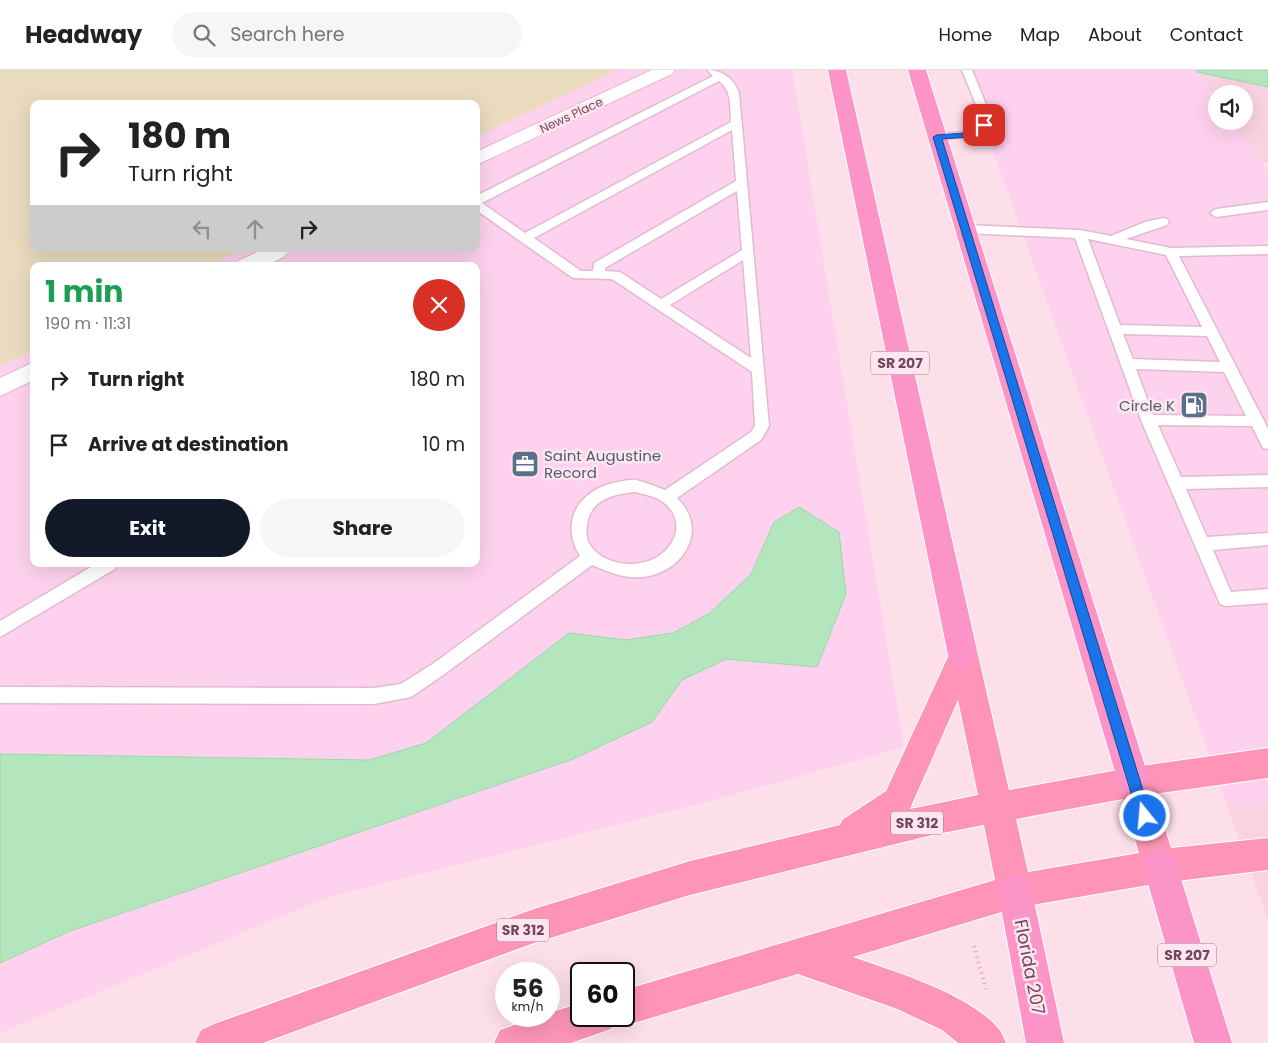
<!DOCTYPE html>
<html lang="en">
<head>
<meta charset="utf-8">
<style>
	body { margin:0; font-family:Poppins,sans-serif; background:#f6f6f6; color:#222; height:100vh; display:flex; flex-direction:column; font-size:19px; white-space:nowrap }
	* { box-sizing:border-box; margin:0 }
	p { font-size:16px; color:#767676 }
	.icon { flex:none; width:28px; height:28px; fill:none; stroke:currentColor; stroke-width:2; stroke-linecap:round; stroke-linejoin:round }
	.map { position:relative; flex:1; overflow:hidden }
	.details { position:absolute; left:30px; top:192px; width:450px; height:305px; display:flex; flex-direction:column; background:#fff; border-radius:10px; box-shadow:0 5px 20px #0002 }
	.details>* { flex:none }
	.top-card { position:absolute; left:30px; top:30px; width:450px; height:152px; border-radius:10px; box-shadow:0 5px 20px #0002; background:#fff; color:#222; overflow:hidden }
	.tools { position:absolute; left:1208px; top:15px; display:grid; gap:10px }
	.tools a { display:grid; place-items:center; width:45px; height:45px; border-radius:50%; background:#fff; box-shadow:0 5px 20px #0002; font-size:25px }
	.speed { position:absolute; left:495px; top:892px; display:flex; gap:10px; font-size:25px; font-weight:700; text-align:center }
	.speed>* { display:grid; place-content:center; width:65px; height:65px; border-radius:50%; background:#fff; box-shadow:0 5px 20px #0002; line-height:1 }
	.speed small { font-size:12px; font-weight:400 }
	.speed .limit { border:2px solid #111; border-radius:8px; background:#fff; color:#111 }
	.pin { position:absolute; display:grid; place-items:center; width:42px; height:42px; color:#fff; margin:-21px; border-radius:10px; box-shadow:0 2px 8px #0006 }
	.me { position:absolute; width:55px; margin:-28px; rotate:343deg; stroke-linejoin:round; filter:drop-shadow(0 0 4px #0008) }
	.turn { display:flex; align-items:center; gap:18px; height:105px; padding:0 15px; font-size:22px }
	.turn .icon { width:65px; height:65px; stroke-width:2.5 }
	.turn b { display:block; font-size:35px; line-height:42px }
	.lanes { display:flex; align-items:center; height:48px; padding:0 15px; background:#0003; justify-content:center; gap:25px; direction:ltr }
	.lanes .off { opacity:.35 }
	.round { display:grid; place-items:center; flex:none; width:52px; height:52px; border-radius:26px; background:#f6f6f6 }
	.summary { display:flex; align-items:center; justify-content:space-between; height:85px; padding:0 15px }
	h1 { font-size:30px; font-weight:700; line-height:38px; color:#1e9e55 }
	.cta { display:flex; gap:10px; margin-top:auto; padding:10px 15px }
	.cta a { flex:1; height:58px; border-radius:30px; background:#111827; color:#fff; font-size:20px; font-weight:700; line-height:58px; text-align:center }
	.cta a+a { background:#f6f6f6; color:#222 }
	ul { padding:0; list-style:none }
	li { display:flex; align-items:center; gap:15px; height:65px; padding:0 15px }
	li div { flex:1 }
	li b { display:block; font-size:19px }
	li em { font-style:normal }
	header { display:flex; align-items:center; gap:30px; box-sizing:border-box; height:70px; padding:0 25px; background:#fff; border-bottom:1px solid #e0e0e0 }
	header strong { font-size:24px }
	nav { display:flex; gap:28px; margin-inline-start:auto; font-size:18px }
	.search { width:350px; height:45px; background:#f6f6f6; display:flex; align-items:center; gap:12px; box-sizing:border-box; padding:0 18px; border-radius:28px; color:#767676; font-size:19px }
	.map>svg:first-child { display:block }
	.residential { fill:#f9d3e2 }
	.commercial { fill:#fed2ee }
	.green { fill:#eadbbe }
	.water { fill:#b4e6be; stroke:#9ad8a7 }
	.lines { fill:none; stroke-linecap:round; stroke-linejoin:round }
	.service-casing { stroke:#e1bbcd; stroke-width:3 }
	.minor-casing { stroke:#e1bbcd; stroke-width:2 }
	.primary-casing { stroke:#fff; stroke-width:2 }
	.trunk-casing { stroke:#fff; stroke-width:2 }
	.path { stroke:#d79abc; stroke-width:4; stroke-dasharray:1 4.5; stroke-linecap:butt }
	.service { fill:#fff; fill-rule:evenodd }
	.minor { fill:#fff; fill-rule:evenodd }
	.primary { fill:#fe95b6; fill-rule:evenodd }
	.trunk { fill:#fc94c8; fill-rule:evenodd }
	.route { fill:#1a73e8; stroke:#114b97 }
	.labels { text-anchor:middle; dominant-baseline:central; stroke-width:5; stroke-linejoin:round; paint-order:stroke }
	.far-street-label { font-size:12px; fill:#734761; stroke:#ffe6ee }
	.shield { fill:#ffe6ee; stroke:#9d778b; stroke-width:1 }
	.shield-label { font-size:14px; font-weight:bold; fill:#734761 }
	.service-label { font-size:15px; fill:#4e5e75; stroke:#ffe6ee; text-anchor:end }
	.near-street-label { font-size:18px; fill:#734761; stroke:#ffe6ee }
</style>
</head>
<body>
<header>
<strong>Headway</strong>
<div class="search"><svg class="icon" aria-label="search" viewBox="0 0 24 24"><circle cx="10" cy="10" r="6"/><path d="M15 15l6 6"/></svg>Search here</div>
<nav><a>Home</a><a>Map</a><a>About</a><a>Contact</a></nav>
</header>
<div class="map">
<svg width="1268" height="973" viewBox="0 0 1268 973">
	<rect width="100%" height="100%" fill="#fddfe9"/>
	<path class="residential" d="M1197,2L1268,17V92L1261,94L1231,51H1244V24H1216V30Z
		M1268,734V850L1227,735Z"/>
	<path class="commercial" d="M617,0H792L903,671L901,678L717,729L329,827L0,963V894L70,861L573,689L652,652L682,610L726,589L817,596L774,452L751,504L710,543L673,563L626,570L569,563L426,673L369,690L0,684V296L34,280V494H476V196H207L244,179H476V67Z
		M964,0H1197L1216,30V51H1231L1261,93L1268,100V734L1227,735Z"/>
	<path class="green" d="M0,0H617L476,67V34H34V179H244L207,196H34V280L0,296Z"/>
	<path class="water" d="M1197,0H1268V17L1197,2Z
		M799,437L839,462L846,524L817,597L726,589L682,610L652,652L573,689L70,861L0,893V684L369,690L426,673L569,563L626,570L673,563L710,543L751,504L774,452Z"/>
	<g class="lines">
		<defs>
			<path id="service" d="M707,0C722,0 734,8 739,23L769,356L761,370L677,428C710,459 683,503 643,507C623,509 609,502 592,495L446,603L411,627L374,634L0,633V617L374,618L401,614L434,593L580,486C560,453 577,422 613,413C620,412 629,409 636,410C646,412 656,417 665,420L751,362L755,356L752,302L612,209L573,208L476,140V126L713,6ZM719,11C732,21 730,36 731,52L525,163L482,133ZM732,60L736,111L594,193L593,201H581L534,168ZM737,121L742,180L661,229L620,202L605,201V198ZM743,190L751,288L670,235ZM635,422C643,424 653,426 660,430C681,443 681,465 665,481C646,500 605,498 590,475C586,469 586,462 587,456C589,430 613,424 635,422Z
				M962,0H972L991,47L990,55L970,67L933,69V65L964,62L979,53L981,47Z
				M1268,132V140L1216,147L1210,143L1216,139Z
				M1163,148L1167,149L1169,152L1167,155L1126,169L1171,178L1268,176V184L1179,186L1264,351L1268,359V379L1263,378L1252,356L1158,355L1181,407L1268,405V417L1186,419L1207,467L1268,463V475L1213,480L1231,522L1268,519V533L1226,536L1220,534L1141,350L1075,168L965,163L959,159L965,155L1080,160L1111,166L1145,152ZM1088,169L1166,185L1202,257L1120,255ZM1123,264L1207,266L1220,292L1133,289ZM1136,299L1224,302L1246,346L1153,345Z
				M96,494H117L115,499L0,567V551Z"/>
			<path id="minor" d="M652,0H675L672,4L476,95V82Z
				M264,179H291C279,196 253,197 235,196L238,191Z
				M34,292V310L0,326V308Z"/>
			<path id="primary" d="M963,572L973,576L978,585L1009,720L1134,697L1268,678V708L1154,724L1171,778L1268,768V800L1160,813L1015,838L853,887C896,902 969,924 999,959C1002,963 1004,969 1006,973H958L942,960L897,939L798,904L624,956L614,952L611,959L571,973H494L500,960L539,946H549V943L581,933V946H624V920L995,810L984,755L932,765L690,825L534,873L263,973H195L201,960L214,954L534,839L690,791L840,755L842,750L886,721L953,576ZM958,630L978,725L910,739L913,732ZM1123,729L1139,783L1028,802L1016,749Z"/>
			<path id="trunk" d="M828,0H846L978,585L973,594L963,598L953,594L948,585Z
				M908,0H926L1150,712L1145,723L1134,727L1123,723L1118,712Z
				M1160,779L1172,784L1177,796L1232,973H1194L1143,796L1148,784Z
				M1015,804L1027,809L1032,821L1064,973H1026L998,821L1003,809Z"/>
		</defs>
		<use href="#service" class="service-casing"/>
		<use href="#minor" class="minor-casing"/>
		<use href="#primary" class="primary-casing"/>
		<use href="#trunk" class="trunk-casing"/>
		<path class="path" d="M974,876L986,919"/>
		<use href="#service" class="service"/>
		<use href="#minor" class="minor"/>
		<use href="#primary" class="primary"/>
		<use href="#trunk" class="trunk"/>
	</g>
	<path class="route" d="M981,54L988,55L969,67L942,69L1151,746L1149,750L1145,752L1140,750L1138,746L933,67L937,65L964,63Z"/>
	<defs>
		<symbol id="fuel-square" viewBox="-11 -11 22 22"><rect x="-9" y="-9" width="18" height="18" rx="4" fill="#5c6f8a" stroke="#ffe6ee"/><path d="M-5.5-6h7V0h2V4h1.3V-2.5L3-4.5l.8-.8L6-3V5H2.5V1h-1V6h-7ZM-4.2-4.7v3.2H.2V-4.7Z" fill="#fff"/></symbol>
		<symbol id="office-square" viewBox="-11 -11 22 22"><rect x="-9" y="-9" width="18" height="18" rx="4" fill="#5c6f8a" stroke="#ffe6ee"/><path d="M-6-3h4V-5.5h4V-3h4V5H-6ZM-1-4.5V-3h2v-1.5ZM-6 0V1H6V0Z" fill="#fff"/></symbol>
	</defs>
	<g fill-rule="evenodd">
		<use href="#fuel-square" x="1178" y="319" width="32" height="32"/>
		<use href="#office-square" x="509" y="378" width="32" height="32"/>
	</g>
	<g class="labels">
		<g class="far-street-label">
			<text transform="translate(571 45) rotate(-25)">News Place</text>
		</g>
		<g class="shield">
			<rect x="871" y="281.5" width="58" height="23" rx="4"/>
			<rect x="891" y="741.5" width="52" height="23" rx="4"/>
			<rect x="497" y="848.5" width="52" height="23" rx="4"/>
			<rect x="1158" y="873.5" width="58" height="23" rx="4"/>
		</g>
		<g class="shield-label">
			<text x="900" y="293">SR 207</text>
			<text x="917" y="753">SR 312</text>
			<text x="523" y="860">SR 312</text>
			<text x="1187" y="885">SR 207</text>
		</g>
		<g class="service-label">
			<text x="1175" y="335">Circle K</text>
			<text x="544" y="385" text-anchor="start">Saint Augustine<tspan x="544" dy="17">Record</tspan></text>
		</g>
		<g class="near-street-label">
			<text transform="translate(1030 897) rotate(79)">Florida 207</text>
		</g>
	</g>
</svg>
<div class="tools">
<a><svg class="icon" aria-label="sound" viewBox="0 0 24 24"><path d="M4 9h4l5-4v14l-5-4H4zM17 9q2 3 0 6"/></svg></a>
</div>
<div class="speed"><div>56<small>km/h</small></div><div class="limit">60</div></div>
<div class="pin" style="left:984px;top:55px;background:#d93025"><svg class="icon" aria-label="arrive" viewBox="0 0 24 24"><path d="M6 21V4h12l-3 4 3 4H6"/></svg></div>
<svg class="me" style="left:1145px;top:746px" viewBox="-20 -20 40 40"><circle r="17" fill="#1a73e8" stroke="#fff" stroke-width="3"/><path d="M0-11L8 9 0 5-8 9z" fill="#fff"/></svg>
<div class="top-card">
<div class="turn"><svg class="icon" aria-label="right" viewBox="0 0 24 24"><path d="M7 20v-9h11M14 6l5 5-5 5"/></svg><div><b>180 m</b>Turn right</div></div>
<div class="lanes"><svg class="icon off" aria-label="left" viewBox="0 0 24 24"><path d="M17 20v-9H6M10 6l-5 5 5 5"/></svg><svg class="icon off" aria-label="ahead" viewBox="0 0 24 24"><path d="M12 20V5M6 11l6-6 6 6"/></svg><svg class="icon" aria-label="right" viewBox="0 0 24 24"><path d="M7 20v-9h11M14 6l5 5-5 5"/></svg></div>
</div>
<section class="details">
<div class="summary"><div><h1>1 min</h1><p>190 m · 11:31</p></div><a class="round" style="background:#d93025;color:#fff"><svg class="icon" aria-label="close" viewBox="0 0 24 24"><path d="M6 6l12 12M18 6L6 18"/></svg></a></div>
<ul>
<li><svg class="icon" aria-label="right" viewBox="0 0 24 24"><path d="M7 20v-9h11M14 6l5 5-5 5"/></svg><div><b>Turn right</b></div><em>180 m</em></li>
<li><svg class="icon" aria-label="arrive" viewBox="0 0 24 24"><path d="M6 21V4h12l-3 4 3 4H6"/></svg><div><b>Arrive at destination</b></div><em>10 m</em></li>
</ul>
<div class="cta"><a>Exit</a><a>Share</a></div>
</section>
</div>
</body>
</html>
